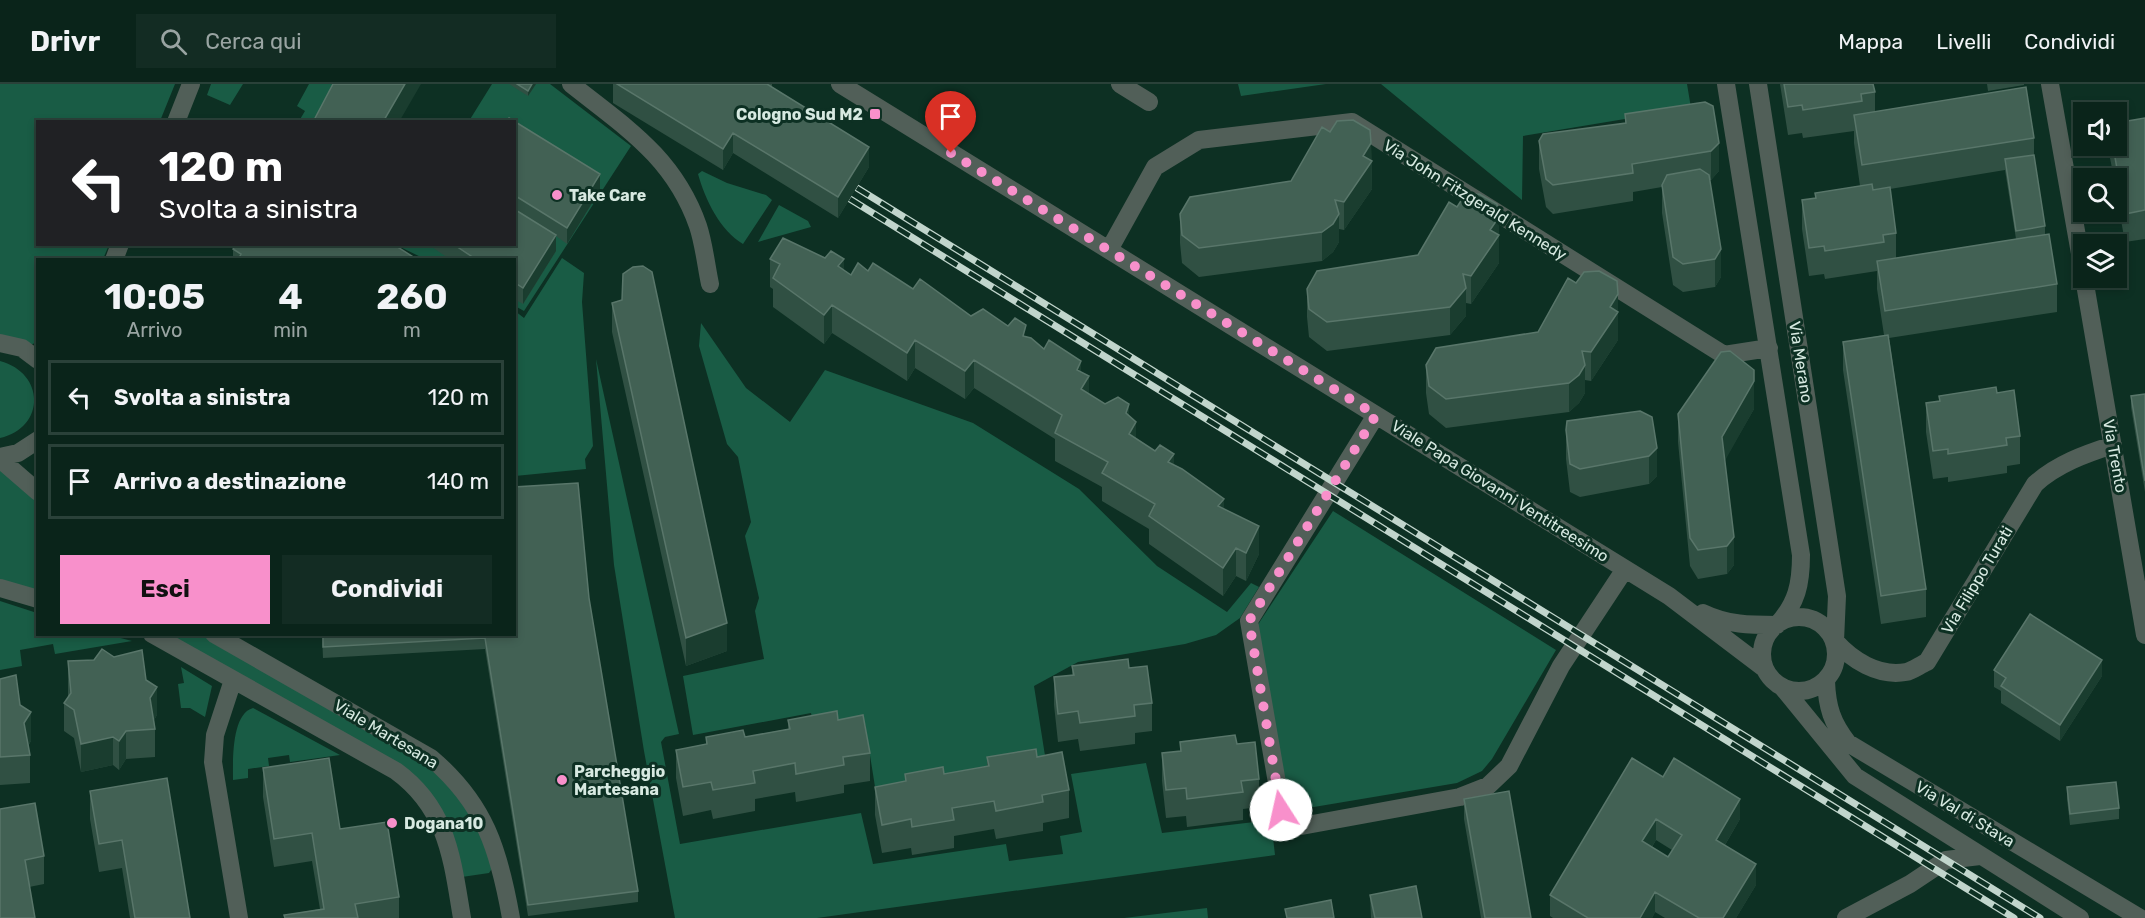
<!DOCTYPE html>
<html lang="it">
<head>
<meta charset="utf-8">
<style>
	body { margin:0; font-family:Rubik,sans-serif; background:#132c23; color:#f1f3f6; height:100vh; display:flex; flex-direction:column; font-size:22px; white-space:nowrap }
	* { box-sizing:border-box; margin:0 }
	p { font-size:20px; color:#99a4a2 }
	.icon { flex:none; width:33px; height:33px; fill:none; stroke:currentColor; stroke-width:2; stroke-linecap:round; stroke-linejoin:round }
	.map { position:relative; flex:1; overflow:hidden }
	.drawer { position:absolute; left:36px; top:174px; width:480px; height:378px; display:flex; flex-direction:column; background:#0a241a; border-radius:0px; box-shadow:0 3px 9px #0003,0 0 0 2px #2a4139 }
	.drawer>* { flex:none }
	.banner { position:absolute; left:36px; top:36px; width:480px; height:126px; border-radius:0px; box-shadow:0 3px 9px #0003,0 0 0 2px #2a4139; background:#202124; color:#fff; overflow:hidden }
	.tools { position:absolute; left:2073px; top:18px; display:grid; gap:12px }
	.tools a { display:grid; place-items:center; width:54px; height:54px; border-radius:0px; background:#0a241a; box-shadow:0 3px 9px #0003,0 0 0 2px #2a4139; font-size:30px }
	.pin { position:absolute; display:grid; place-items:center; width:51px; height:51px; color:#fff; margin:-62px -26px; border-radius:50% 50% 50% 0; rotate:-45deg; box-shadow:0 0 6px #0007 }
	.pin .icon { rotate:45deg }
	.me { position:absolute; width:66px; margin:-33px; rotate:350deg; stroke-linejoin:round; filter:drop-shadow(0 0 4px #0008) }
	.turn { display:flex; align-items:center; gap:21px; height:126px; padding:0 24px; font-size:27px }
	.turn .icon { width:78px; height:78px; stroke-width:2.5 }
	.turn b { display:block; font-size:42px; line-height:51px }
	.eta { display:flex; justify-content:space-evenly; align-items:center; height:102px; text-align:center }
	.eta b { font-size:36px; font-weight:700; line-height:42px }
	.cta { display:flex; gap:12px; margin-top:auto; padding:12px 24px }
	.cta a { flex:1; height:69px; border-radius:0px; background:#f890cb; color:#111; font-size:24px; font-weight:700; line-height:69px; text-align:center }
	.cta a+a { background:#132c23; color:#f1f3f6 }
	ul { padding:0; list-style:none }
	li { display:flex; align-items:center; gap:18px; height:75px; margin:0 12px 9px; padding:0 12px; border:3px solid #2a4139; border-radius:0px }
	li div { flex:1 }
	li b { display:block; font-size:22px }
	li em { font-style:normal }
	header { display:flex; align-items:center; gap:36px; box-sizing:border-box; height:84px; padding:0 30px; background:#0a241a; border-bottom:2px solid #2a4139 }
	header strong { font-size:28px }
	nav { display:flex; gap:33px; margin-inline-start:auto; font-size:21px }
	.search { width:420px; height:54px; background:#132c23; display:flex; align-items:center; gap:15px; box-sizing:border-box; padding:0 21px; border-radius:0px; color:#99a4a2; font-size:22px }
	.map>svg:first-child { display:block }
	.green { fill:#195c45 }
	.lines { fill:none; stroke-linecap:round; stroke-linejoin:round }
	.minor { stroke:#515f58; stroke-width:18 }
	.rail-casing { stroke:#c1d5cc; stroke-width:7 }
	.rail { stroke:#0d3023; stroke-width:4.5; stroke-dasharray:14; stroke-linecap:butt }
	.wall { fill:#305043; fill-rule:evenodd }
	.shaded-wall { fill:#1a3d2f }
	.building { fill:#426154; stroke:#59766a; stroke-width:1.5; fill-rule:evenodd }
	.route { stroke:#f890cb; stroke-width:10; stroke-dasharray:0 18 }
	.poi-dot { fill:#f890cb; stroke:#0d3023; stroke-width:2 }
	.labels { text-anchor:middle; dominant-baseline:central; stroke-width:6; stroke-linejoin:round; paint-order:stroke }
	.poi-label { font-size:16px; font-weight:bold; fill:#d7e9e1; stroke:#0d3023; text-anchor:start }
	.street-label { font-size:16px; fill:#d7e9e1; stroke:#0d3023 }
</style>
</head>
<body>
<header>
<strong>Drivr</strong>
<div class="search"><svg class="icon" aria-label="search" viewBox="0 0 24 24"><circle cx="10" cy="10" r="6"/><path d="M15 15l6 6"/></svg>Cerca qui</div>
<nav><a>Mappa</a><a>Livelli</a><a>Condividi</a></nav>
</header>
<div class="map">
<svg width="2145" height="834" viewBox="0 0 2145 834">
	<rect width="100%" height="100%" fill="#0d3023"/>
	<path class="green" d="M0,0H175L160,37L38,38V160L109,161L103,175L38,176L37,258L22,265L0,259Z
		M211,0H243L230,21L207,11Z
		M309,0H342L319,37H299L305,27L297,22Z
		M492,0H550L631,62L524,227L515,222L514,176L425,175L396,161L514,160V38L469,37Z
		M1238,0H1326L1241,12Z
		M1381,0H1687L1691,24L1523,52L1522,116Z
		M702,87L727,99L766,111L772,116L743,160C720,147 705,115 698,90Z
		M779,121L808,137L811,143L758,158Z
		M562,174L584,189L582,218L593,362L585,375L586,385L515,392V227L524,234Z
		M701,239L746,304L790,338L825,286L973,339L1079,405L1157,482L1227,528L1251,499L1259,503L1240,534L1216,551L1185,560L1078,578L1034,602L1046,678L876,709L865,640L815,648L811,629L693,651L683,592L764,575L755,527L759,514L745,452L751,438L738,373L727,360L699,262Z
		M596,275L679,650L665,653L661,658L680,760L861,729L873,780L1006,760L1009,777L1063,770L1060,752L1082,748L1071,690L1146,679L1162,749L1271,736L1275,771L817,834H675L644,667L614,481Z
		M0,277C45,289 46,343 0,354Z
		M0,375L37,408V515L0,504Z
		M1333,427L1556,566L1492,675L1482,687L1457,699L1290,727L1257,542Z
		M0,517L37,529L38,550L109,551L132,557L55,570L53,560L20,566L22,582L0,586Z
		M152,551H214L431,674L499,774L489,789L455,794L414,702Z
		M181,583L212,602L205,633L190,624H181L178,600L184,599Z
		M253,624L340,671L290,678L289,671L268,674L269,682L248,685V694L233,696C233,678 231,630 253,624Z
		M1207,824L1208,834H1124Z"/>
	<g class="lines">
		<path class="minor" d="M571,0C625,43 674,73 698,142C704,160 706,181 710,200
			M840,0L1669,512L1764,584
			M1120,0L1149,18
			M1726,0L1801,471C1801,500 1797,519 1777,541
			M1758,0L1837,512L1835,557
			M2050,0L2084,192
			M176,38L191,0
			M1109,166L1155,83L1199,56L1352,38L1724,271L1769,264
			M114,176L120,160
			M2084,194L2145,551
			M0,259L22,264L38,276
			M1376,331L1249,537L1285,745L1460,713L1488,702L1509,682L1561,582L1625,485
			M0,373L18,369L38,356
			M0,375L38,408
			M0,504L38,515
			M1703,529C1728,541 1750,541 1777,541
			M1762 570a37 37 0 1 1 74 0a37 37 0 1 1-74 0Z
			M152,550L396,687C448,725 452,775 462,834
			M214,550L431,674C485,720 499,766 511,834
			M1835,557C1852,576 1878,593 1906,588C1912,587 1920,581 1927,578L2035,400C2057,380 2085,370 2113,361
			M233,596L215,651L213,678L239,834
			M1826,597C1827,623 1832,639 1848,659L2140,834
			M1783,604L1855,692L2080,834
			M1846,834L1910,800L1946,776L1980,772"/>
		<defs>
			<path id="rail" d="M857,104L2040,834
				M850,115L2014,834"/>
		</defs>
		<use href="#rail" class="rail-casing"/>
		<use href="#rail" class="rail"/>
	</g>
	<path class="wall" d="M509,0H536L528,12Z
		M613,0H772V3L869,83L838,134L733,69L723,86L613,19Z
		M1780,0H1873L1875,8V28L2034,54V71L2045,142V151L2057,200V228L1889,254L1926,505V533L1881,540L1843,286V258L1884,251L1877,205V187L1825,195L1824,190L1809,192L1802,145V116L1815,114V109L1860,102L1854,59V47L1803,54L1802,49L1788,51ZM2005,86L2016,155L1896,174V149L1890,105Z
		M1987,0H2024V1L1988,7Z
		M1705,18L1719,87L1711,96H1709L1721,193L1715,203L1683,208L1673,201L1662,129V103L1633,108V117L1553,130L1546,123L1539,85V57L1625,39V30Z
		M2145,34V155L2125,158L2116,109V94H2114L2109,69V62H2116Z
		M514,38L600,106L567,160L556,152V167L523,220L514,215V176H451L432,163V160H514Z
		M1330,48L1371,59L1372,105L1344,146L1339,145V158L1333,168L1322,177L1199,193L1182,179L1180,159V130L1291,97Z
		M1457,123L1499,133V179L1471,220L1466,219V232L1450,251L1327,267L1309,253L1307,233V205L1418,171Z
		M233,165L418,176H233Z
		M770,175L844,186L851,191L868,187L913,205L971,232L1008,242L1081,288L1089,310L1105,320L1129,331L1136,355L1174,381L1224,425L1259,470L1246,497L1236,492L1223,512L1149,460V445L1102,417V403L1055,377V355L974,304L965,315L915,284L907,297L832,249L824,260L773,223V205L770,203Z
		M1618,210V256L1591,297L1585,296V309L1579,319L1569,328L1446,344L1429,330L1426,309V281L1538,248Z
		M612,219L727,567L686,582L612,248Z
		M1997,309L2020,352V380L2007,382V389L1948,398V393L1933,395L1926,348V319L1939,317V312Z
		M2145,310V408L2131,323V312Z
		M1754,325L1724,377L1734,481L1727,490L1698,495L1690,482L1678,358V330Z
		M1640,327L1657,392L1649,400L1580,413L1570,408L1566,375V346Z
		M589,514L638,807V818L528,832L485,565L323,574L322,550H514Z
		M68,577L146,596L157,631L154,636L155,645V673L126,675L119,686L113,681L81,688L74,654L64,647V619L68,613Z
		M1072,582L1129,584L1152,619V647L1135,649V660L1080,667L1078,655L1058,658L1054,621V593L1072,591Z
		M1994,586L2102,592L2060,657L2001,619V607L1994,603Z
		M0,595L20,621L31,657L28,662L30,671V699L0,701Z
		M788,636H838L870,669V697L844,701V709L796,718L795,708L755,715V727L713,735L711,726L683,732L676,694V666L706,660V653H745L788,645Z
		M1180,658L1237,660L1259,695V723L1243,725V736L1187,743L1186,732L1166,734L1162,697V669L1180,667Z
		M987,673H1037L1069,706V734L1043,739V747L996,755L994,745L954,752V764L912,771L911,764L882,769L875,731V703L905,698V690H944L987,683Z
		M263,684L340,745L399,813V834H284V831L320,825L312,777L274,783L263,713Z
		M1663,693L1740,735L1725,761L1756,801L1736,834H1665L1655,828L1652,834H1553L1550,832V811ZM1656,756L1672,766L1668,773L1652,763Z
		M2067,703L2119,724V735L2070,741L2067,715Z
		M90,707L190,834H130L122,784L99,788L90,735Z
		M1464,715L1531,834H1481L1464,735Z
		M0,725L44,772V800L29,803Z
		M1370,811L1422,834H1371Z"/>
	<path class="shaded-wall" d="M405,0H421L399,38H383Z
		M532,0H536L528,12V7Z
		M733,49V69L723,86V65Z
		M1371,59L1372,105L1344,146V118L1363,72Z
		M1719,59V87L1711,96V67Z
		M869,63V83L838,134V113Z
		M600,90V106L567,160V144Z
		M1339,130V158L1333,168L1322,177V148Z
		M1499,133V179L1471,220V192L1490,146Z
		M556,151V167L523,220V204Z
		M1721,165V193L1715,203V175Z
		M844,175V204L838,182Z
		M1466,204V232L1450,251V223Z
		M1618,210V256L1591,297V268L1610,223Z
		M832,221V249L824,260V231Z
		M915,256V284L907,297V269Z
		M974,276V304L965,315V287Z
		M1081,277V305L1077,286Z
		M1585,281V309L1579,319L1569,328V299Z
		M1089,292V320L1081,305Z
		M1754,297V325L1722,382V353Z
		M1129,320V348L1126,329Z
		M1136,338V366L1129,350Z
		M1657,364V392L1649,400V372Z
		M1174,370V398L1168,378Z
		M1224,415V443L1218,422Z
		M1259,442V470L1246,497V469Z
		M1734,453V481L1727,490V462Z
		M1236,464V492L1223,512V484Z
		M727,539V567L686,582V554Z
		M2102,576V592L2060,657V641Z
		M157,603V631L150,642V614Z
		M31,628V657L24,667V639Z
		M126,647V675L119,686V657Z
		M113,653V681L81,688V660Z
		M1740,715V735L1716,776V756Z
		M1656,735V756L1642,778V757Z
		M1756,780V801L1736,834H1723Z
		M1655,808V828L1652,834H1640Z"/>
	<path class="building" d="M333,0H405L383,38H313Z
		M517,0H532L528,7Z
		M617,0H767L869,63L838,113L733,49L723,65Z
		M1784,0H1873L1875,8L1861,10L1862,17L1803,26L1802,21L1788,23Z
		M2026,3L2034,54L1862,81L1854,31Z
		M1705,18L1713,22L1719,59L1711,67L1632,80L1633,89L1553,101L1546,95L1539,57L1543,50L1626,39L1625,30Z
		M509,34L600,90L567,144L514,111V38H507Z
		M2145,34V126L2125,130L2113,62H2116V39Z
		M1353,36L1370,46L1371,59L1363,72L1372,77L1344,118L1335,116L1339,130L1333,140L1322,148L1199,164L1182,151L1180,130L1190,113L1291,97L1322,43L1330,48L1337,37Z
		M2034,71L2045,142L2016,147L2005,75Z
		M1700,85L1709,91L1721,165L1715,175L1683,180L1673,173L1662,101L1667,91Z
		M1872,100L1873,106L1890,103L1896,149L1883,151L1884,158L1825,167L1824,162L1809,164L1802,116L1816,114L1815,109Z
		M1479,110L1497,120L1499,133L1490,146L1499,151L1471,192L1463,190L1466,204L1450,223L1327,238L1309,225L1307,205L1317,187L1418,171L1449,118L1457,123L1464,112Z
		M514,125L556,151L523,204L514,198V176H477L453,160H514Z
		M2049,150L2057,200L1885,227L1877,177Z
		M783,154L825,174L831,167L844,175L838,182L851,191L858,179L868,187L873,179L913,205L920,195L971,232L983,225L1008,242L1015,234L1026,241L1023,252L1031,254L1044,265L1049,256L1081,277L1077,286L1089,292L1081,305L1105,320L1118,313L1129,320L1126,329L1136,338L1129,350L1155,367L1160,361L1174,370L1168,378L1182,385L1224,415L1218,422L1259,442L1246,469L1236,464L1223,484L1149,432L1155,420L1102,389L1108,378L1055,349L1062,331L974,276L965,287L915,256L907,269L832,221L824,231L773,194L780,180L770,175Z
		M237,160H393L418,176H238L241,170L233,165Z
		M643,182L652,188L727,539L686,554L612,219L622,216L623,190L633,183Z
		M1599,187L1617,197L1618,210L1610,223L1618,228L1591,268L1582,267L1585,281L1579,291L1569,299L1446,315L1429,302L1426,281L1436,264L1538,248L1568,194L1576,199L1584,188Z
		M1888,251L1926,505L1881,512L1843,258Z
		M1730,267L1754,286V297L1722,353L1734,453L1727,462L1698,466L1690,454L1678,330L1721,268Z
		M1996,303L1997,309L2014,306L2020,352L2006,354L2007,361L1948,370V365L1933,367L1926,319L1940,317L1939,312Z
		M2145,310V397L2131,312Z
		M1640,327L1652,333L1657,364L1649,372L1580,385L1570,380L1566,346L1567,337Z
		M578,399L589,514L638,807L528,821L485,554L323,563V550H514V403Z
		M2030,530L2102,576L2060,641L2001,602L2006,594L1994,586Z
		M102,565L114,573L142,566L146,596L157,603L150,614L155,645L126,647L119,657L113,653L81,660L74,626L64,619L71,609L68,577L94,576Z
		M1128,575L1129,584L1147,582L1152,619L1134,621L1135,632L1080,639L1078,627L1058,630L1054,593L1074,591L1072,582Z
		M16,591L20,621L31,628L24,639L30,671L0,673V595Z
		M837,627L838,636L863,631L870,669L843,673L844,681L796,690L795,679L753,687L755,699L713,706L711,698L683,703L676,666L707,660L706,653L743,646L745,653L790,645L788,636Z
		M1235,651L1237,660L1255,658L1259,695L1241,697L1243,708L1187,715L1186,704L1166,706L1162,669L1181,667L1180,658Z
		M1036,665L1037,673L1062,668L1069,706L1042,711L1043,718L996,727L994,717L952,724L954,736L912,743L911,735L882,741L875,703L906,697L905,690L943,683L944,690L989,682L987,673Z
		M329,674L340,745L387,738L399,813L355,820L358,834H285L284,831L324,825L312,749L274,755L263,684Z
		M1632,674L1663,693L1674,674L1740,715L1716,756L1756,780L1723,834H1699L1655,808L1640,834H1588L1550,811ZM1656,735L1682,751L1668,773L1642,757Z
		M167,694L190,834H135L122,756L99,760L90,707Z
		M2116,698L2119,724L2070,730L2067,703Z
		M1509,707L1531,834H1485L1464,715Z
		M35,719L44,772L25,776L35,834H0V725Z
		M1416,802L1422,834H1375L1370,811Z
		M1331,816L1334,834H1287L1285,825Z"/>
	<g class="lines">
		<path class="route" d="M951,69L1376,331L1249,537L1281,726"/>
	</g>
	<g class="poi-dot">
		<rect x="869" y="24" width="12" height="12" rx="3"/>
		<circle cx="557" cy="111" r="6"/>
		<circle cx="562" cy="696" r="6"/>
		<circle cx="392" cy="739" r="6"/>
	</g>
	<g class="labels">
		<g class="poi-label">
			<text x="863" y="30" text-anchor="end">Cologno Sud M2</text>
			<text x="569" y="111">Take Care</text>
			<text x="574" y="687">Parcheggio<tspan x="574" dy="18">Martesana</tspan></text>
			<text x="404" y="739">Dogana10</text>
		</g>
		<g class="street-label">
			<text transform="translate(1475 116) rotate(32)">Via John Fitzgerald Kennedy</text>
			<text transform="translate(1801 278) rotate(81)">Via Merano</text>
			<text transform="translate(2115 372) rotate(80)">Via Trento</text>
			<text transform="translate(1500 407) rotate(32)">Viale Papa Giovanni Ventitreesimo</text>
			<text transform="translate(1977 496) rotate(-59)">Via Filippo Turati</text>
			<text transform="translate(386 650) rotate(31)">Viale Martesana</text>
			<text transform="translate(1965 730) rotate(31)">Via Val di Stava</text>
		</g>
	</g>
</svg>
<div class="tools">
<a><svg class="icon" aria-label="sound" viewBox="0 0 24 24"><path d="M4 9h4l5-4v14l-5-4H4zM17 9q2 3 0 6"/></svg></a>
<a><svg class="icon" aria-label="search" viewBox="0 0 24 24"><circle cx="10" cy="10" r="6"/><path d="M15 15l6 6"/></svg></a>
<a><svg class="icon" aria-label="layers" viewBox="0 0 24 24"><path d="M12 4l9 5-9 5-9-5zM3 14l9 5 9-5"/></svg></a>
</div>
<div class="pin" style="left:951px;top:69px;background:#d93025"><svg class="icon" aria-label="arrive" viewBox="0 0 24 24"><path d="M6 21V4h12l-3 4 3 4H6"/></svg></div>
<svg class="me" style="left:1281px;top:726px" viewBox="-20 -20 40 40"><circle r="19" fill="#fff"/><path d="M0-13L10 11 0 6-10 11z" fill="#f890cb"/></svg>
<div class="banner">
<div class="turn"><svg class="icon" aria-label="left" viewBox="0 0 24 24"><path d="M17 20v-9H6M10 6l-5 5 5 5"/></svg><div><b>120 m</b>Svolta a sinistra</div></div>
</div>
<section class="drawer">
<div class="eta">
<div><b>10:05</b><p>Arrivo</p></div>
<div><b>4</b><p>min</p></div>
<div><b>260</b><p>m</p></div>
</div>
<ul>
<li><svg class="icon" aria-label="left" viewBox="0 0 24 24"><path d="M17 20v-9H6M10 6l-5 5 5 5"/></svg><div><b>Svolta a sinistra</b></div><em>120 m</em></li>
<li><svg class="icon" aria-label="arrive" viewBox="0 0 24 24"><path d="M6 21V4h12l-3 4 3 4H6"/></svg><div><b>Arrivo a destinazione</b></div><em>140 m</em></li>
</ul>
<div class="cta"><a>Esci</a><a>Condividi</a></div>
</section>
</div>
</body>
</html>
